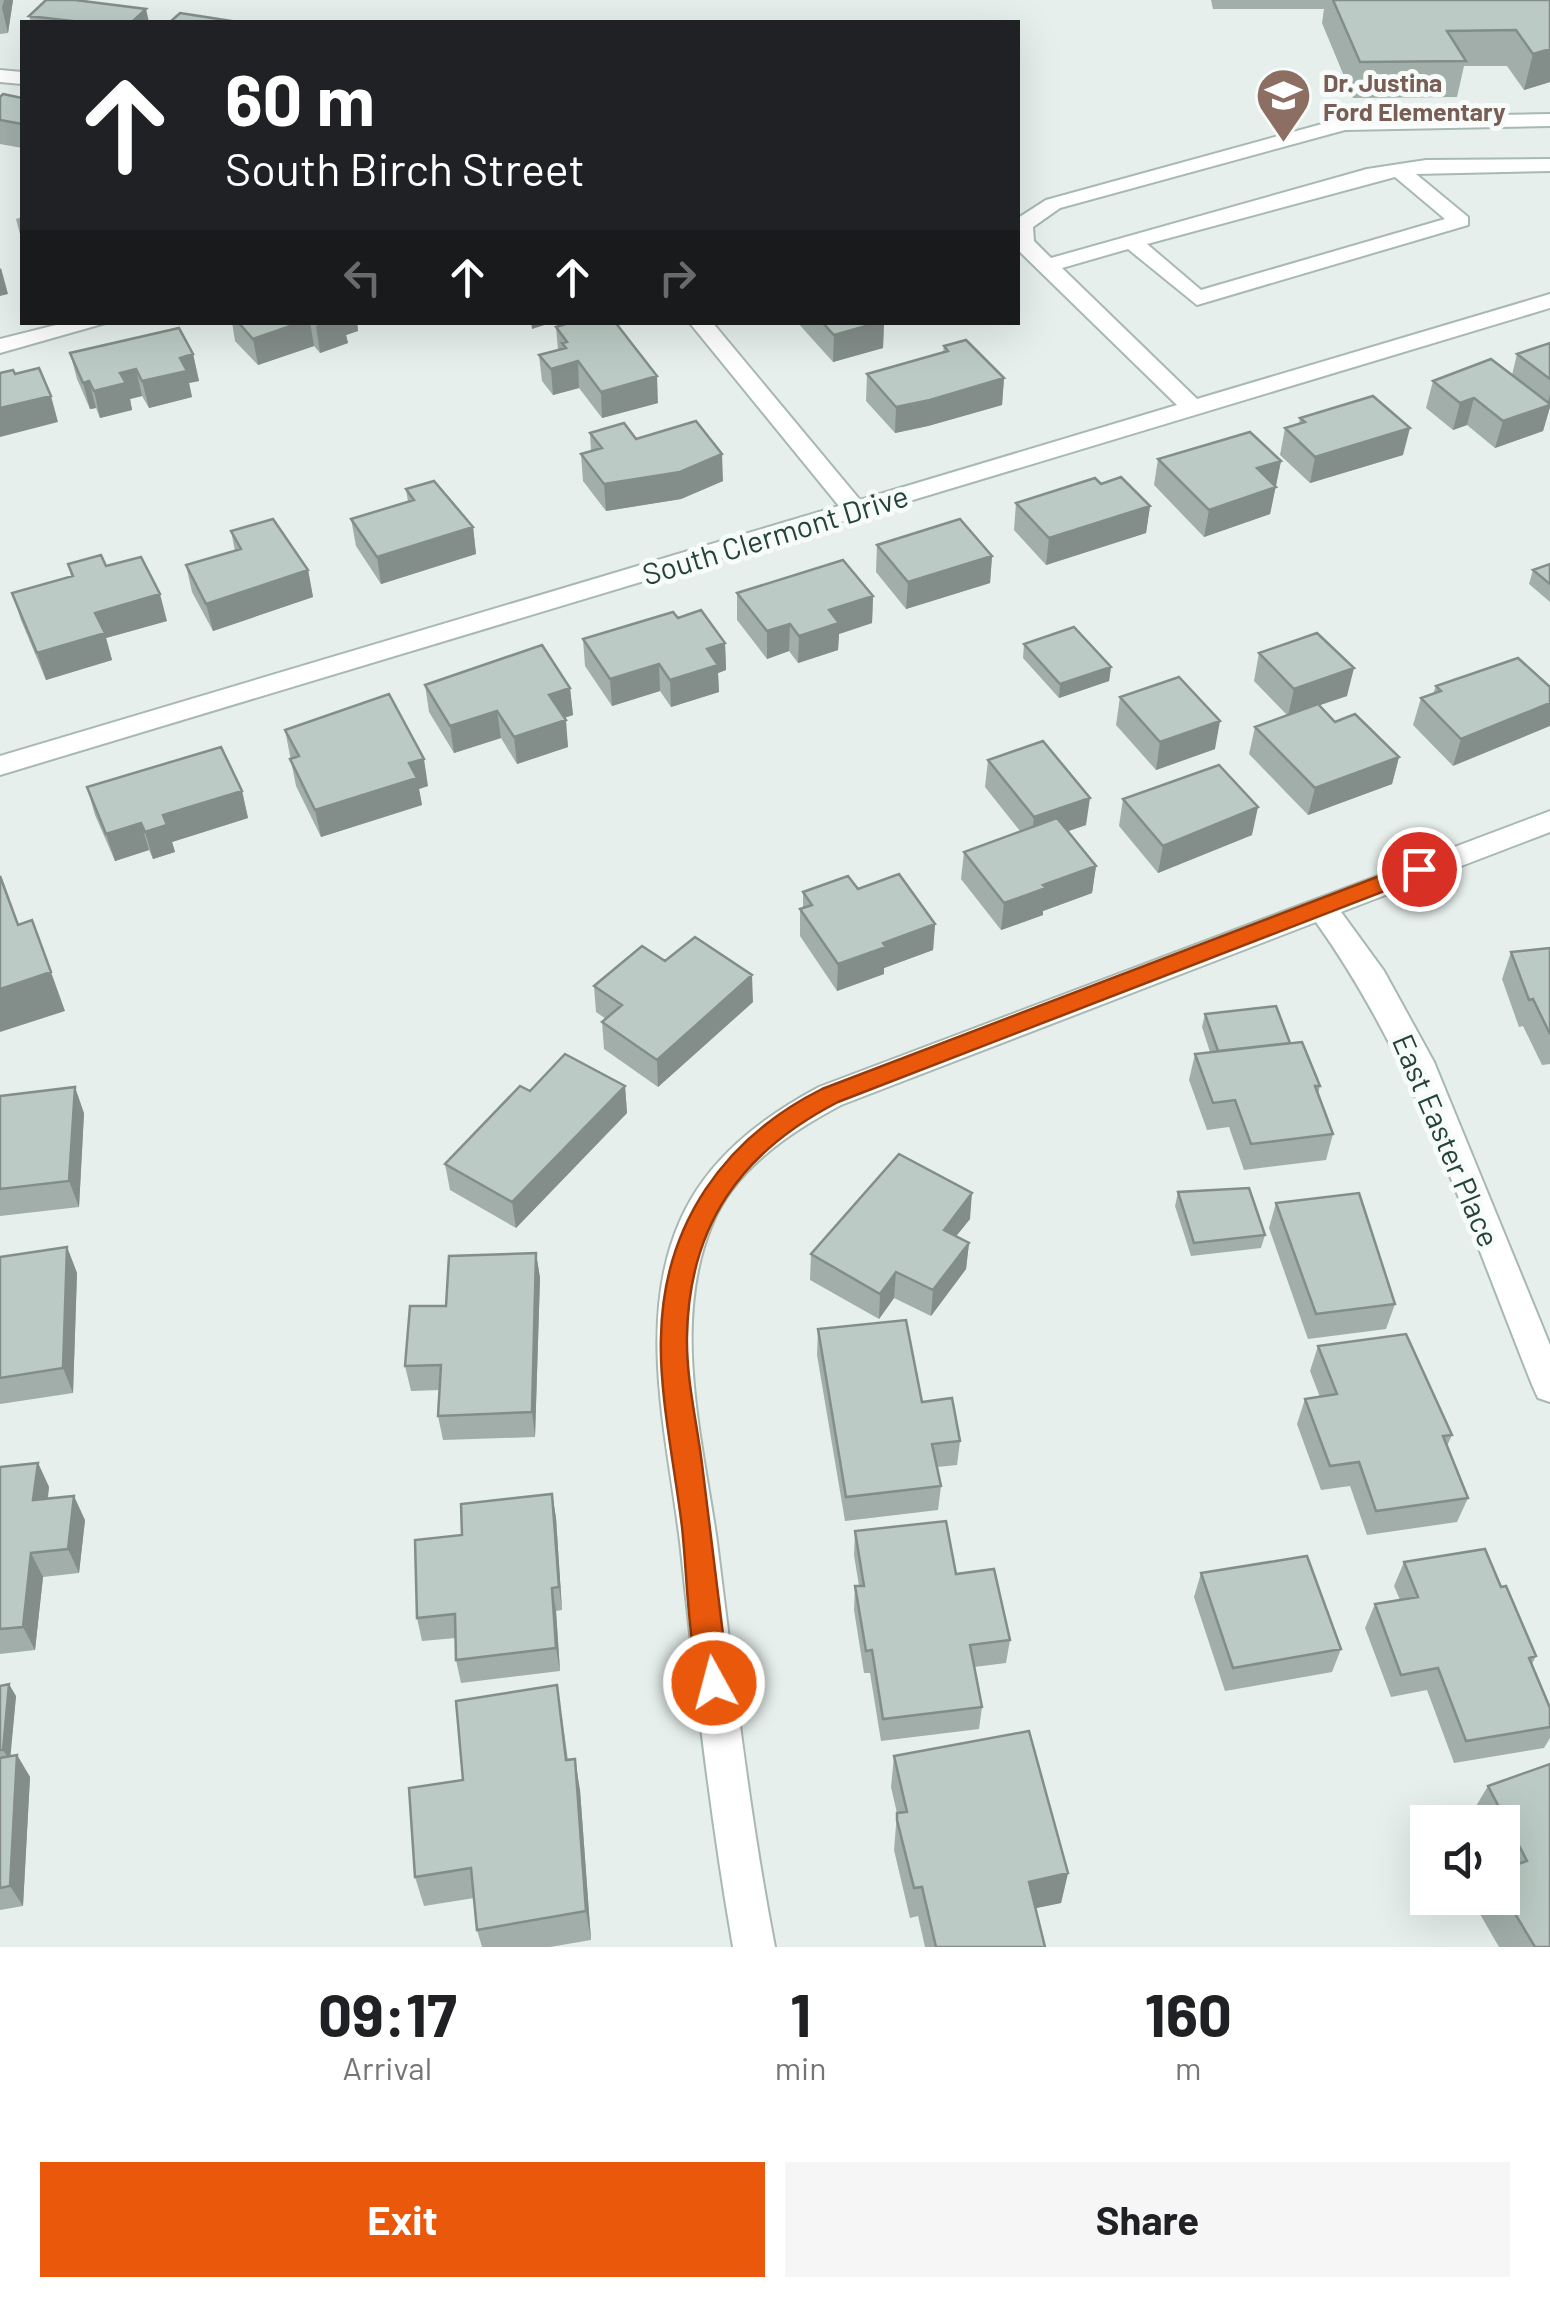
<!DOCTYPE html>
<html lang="en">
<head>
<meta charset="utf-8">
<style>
	body { margin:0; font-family:Barlow,sans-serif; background:#f6f6f6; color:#202124; height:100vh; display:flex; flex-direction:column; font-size:38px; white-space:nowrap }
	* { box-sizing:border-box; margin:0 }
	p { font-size:32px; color:#757577 }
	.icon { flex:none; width:55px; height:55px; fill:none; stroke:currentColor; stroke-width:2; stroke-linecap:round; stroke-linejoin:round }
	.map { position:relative; height:1947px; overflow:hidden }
	.details { display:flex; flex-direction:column; background:#fff; flex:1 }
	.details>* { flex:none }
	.hud { position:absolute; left:20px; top:20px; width:1000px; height:305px; border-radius:0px; box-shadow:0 10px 40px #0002; background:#202124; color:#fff; overflow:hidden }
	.fabs { position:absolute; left:1410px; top:1805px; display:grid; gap:20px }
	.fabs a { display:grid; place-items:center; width:110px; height:110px; border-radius:0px; background:#fff; box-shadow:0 10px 40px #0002; font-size:50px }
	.pin { position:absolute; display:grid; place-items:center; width:85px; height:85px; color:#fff; margin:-42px; border:5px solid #fff; border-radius:50%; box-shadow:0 2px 10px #0007 }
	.me { position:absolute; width:110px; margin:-55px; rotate:353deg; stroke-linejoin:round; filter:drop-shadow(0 0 8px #0008) }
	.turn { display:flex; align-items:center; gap:35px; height:210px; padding:0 40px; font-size:45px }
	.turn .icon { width:130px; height:130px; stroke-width:2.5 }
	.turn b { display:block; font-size:70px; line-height:85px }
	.lanes { display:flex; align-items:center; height:95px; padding:0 40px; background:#0003; justify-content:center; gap:50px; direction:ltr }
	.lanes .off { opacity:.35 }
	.eta { display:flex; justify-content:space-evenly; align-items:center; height:170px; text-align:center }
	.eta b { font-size:60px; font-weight:700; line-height:70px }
	.cta { display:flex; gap:20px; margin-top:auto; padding:20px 40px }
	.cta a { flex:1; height:115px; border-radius:0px; background:#ea580c; color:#fff; font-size:40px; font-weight:700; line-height:115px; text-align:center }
	.cta a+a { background:#f6f6f6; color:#202124 }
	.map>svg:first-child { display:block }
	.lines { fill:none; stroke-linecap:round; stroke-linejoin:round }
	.minor-casing { stroke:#a8b8b2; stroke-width:4 }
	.minor { fill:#fff; fill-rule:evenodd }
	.wall { fill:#a1aea9 }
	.shaded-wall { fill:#838d89 }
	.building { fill:#bbcac4; stroke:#838d89; stroke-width:2.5 }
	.route { fill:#ea580c; stroke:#983908; stroke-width:2.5 }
	.labels { text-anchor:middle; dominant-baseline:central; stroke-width:10; stroke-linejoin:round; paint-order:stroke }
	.far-education-label { font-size:25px; font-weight:bold; fill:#785e54; stroke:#f7fbf9; text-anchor:start }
	.street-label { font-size:30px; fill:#24423a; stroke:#f7fbf9 }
</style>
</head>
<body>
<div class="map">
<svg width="1550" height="1947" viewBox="0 0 1550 1947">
	<rect width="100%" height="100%" fill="#e6efeb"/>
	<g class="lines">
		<defs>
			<path id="minor" d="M0,70L22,72V84L0,82Z
				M1550,114V126L1345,130L1060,208L1033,227L1034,241L1051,258L1367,169L1426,160L1550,159V171L1416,174L1468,217V225L1197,305L1128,249L1062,268L1197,399L1550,294V308L0,775V756L839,506L689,322H712L860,500L1177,405L1018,250V218L1046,200L1344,118ZM1395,177L1445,219L1201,290L1147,244Z
				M68,322H109L0,353V339Z
				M1550,811V832L1341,912L1384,971L1434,1062L1550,1345V1402L1538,1398L1533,1387C1469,1228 1416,1062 1316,922L841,1105C790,1132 733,1170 711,1227C671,1326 703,1441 717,1542C734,1677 749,1813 775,1947H733C710,1815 695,1683 681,1550C669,1444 635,1323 680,1221C707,1159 761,1118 819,1087Z"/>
		</defs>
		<use href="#minor" class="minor-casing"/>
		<use href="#minor" class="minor"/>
	</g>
	<path class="wall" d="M0,0H13L8,33L0,34Z
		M1211,0H1550V82L1524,90L1507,66H1464L1457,97L1353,98L1322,23L1324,9H1213Z
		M82,1L149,22H31L29,16Z
		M0,97L22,98V148L0,144Z
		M22,217V242L16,219Z
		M232,322H357L358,331L346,335L348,343L320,353L314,346L258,365L235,341Z
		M797,322H884L883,348L833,362Z
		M556,327L658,403L602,418L579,388L553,395L542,381L539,355L558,350Z
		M1550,343V407L1543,431L1495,448L1467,425L1453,430L1426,408L1433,381L1512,375L1517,354Z
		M944,346L1004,378L1002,405L928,426L895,433L866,401L867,374L943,352Z
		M70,353L193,354L199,381L189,383L192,397L149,408L142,396L130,399L132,410L100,418L96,408L90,409L77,379Z
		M1300,418L1403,455L1310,483L1280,455L1285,428L1299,424Z
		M590,433L636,439L723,481L681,499L606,511L583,481L581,454L591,451Z
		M1158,459L1281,461L1270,514L1204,537L1154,485Z
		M1101,484L1150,506L1146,533L1046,565L1014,530L1016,503Z
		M406,489L473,527L476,554L381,584L356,546L351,519L408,502Z
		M231,531L308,570L313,597L213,631L192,592L186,565L235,551Z
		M877,545L992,556L990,583L906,609L876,572Z
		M68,564L106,566L167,621L106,638L112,660L46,680L21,620L12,593L71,576Z
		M1550,564V602L1529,584L1533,570Z
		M737,593L873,596L872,623L839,634L838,650L798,663L789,651L767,659L737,620Z
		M678,618L725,643L726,670L718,673L719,692L671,707L660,691L612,706L585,666L583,639Z
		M1024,644L1111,667L1109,681L1059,698L1023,658Z
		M1259,653L1347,696L1319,705L1335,722L1399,757L1392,784L1308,815L1249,754L1255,727L1287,715L1254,681Z
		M1518,658L1453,766L1413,725L1421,698L1433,694L1436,686Z
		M425,685L570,688L573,715L564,718L568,747L517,764L501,738L454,753L429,712Z
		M1120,697L1215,749L1156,770L1116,725Z
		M285,730L428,786L419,789L422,805L321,837L296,786Z
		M988,760L1086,825L1068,831L1096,866L1092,893L1043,911V915L1001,930L961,879L964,852L1020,831L985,787Z
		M87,787L242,791L248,818L172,842L175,852L153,859L149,850L115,861L95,815Z
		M1123,799L1252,835L1158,873L1119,826Z
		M858,889L935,924L933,950L884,968V974L837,991L800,936V909L803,908V892Z
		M1550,948V1064L1542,1065L1523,1026L1519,1027L1502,979L1511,952Z
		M594,986L753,1002L658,1087L604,1049L602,1022L606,1019L596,1012Z
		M1205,1014L1290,1043L1320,1086L1318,1094L1333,1134L1326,1160L1244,1170L1229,1127L1207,1130L1189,1080L1195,1054L1210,1052L1202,1027Z
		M625,1086L627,1113L516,1228L450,1190L445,1164L530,1091Z
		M0,1096L84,1113L79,1207L0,1216Z
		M1178,1192L1265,1235L1261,1248L1191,1256L1175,1206Z
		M1276,1203L1395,1304L1386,1329L1308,1339L1269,1228Z
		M970,1219L956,1236L969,1243L966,1269L931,1316L894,1298L879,1319L810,1280L811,1254Z
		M67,1247L77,1273L73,1393L0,1404V1257Z
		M536,1253L540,1278L535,1437L443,1440L438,1416L439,1390L411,1391L405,1366L446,1306Z
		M818,1329L922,1402L960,1441L957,1465L937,1467L941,1486L938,1510L845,1521L817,1355Z
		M1318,1346L1452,1435L1447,1446L1468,1498L1457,1522L1367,1535L1350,1486L1321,1490L1297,1424L1305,1399L1320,1397L1310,1371Z
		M38,1463L49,1487L48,1498L85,1520L79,1573L43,1577L35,1650L0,1654V1467Z
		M552,1494L556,1518L562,1610L556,1611L560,1671L461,1683L456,1660V1638L422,1641L417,1618L462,1535Z
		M855,1531L956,1574L1010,1640L1006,1663L974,1667L982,1707L979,1729L881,1741L870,1673H864L854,1610L855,1586H859L854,1555Z
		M1404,1562L1501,1587L1536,1656L1532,1664L1550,1708V1738L1544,1748L1454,1763L1427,1690L1391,1697L1365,1628L1375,1604L1400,1600L1394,1586Z
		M1201,1573L1341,1649L1332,1672L1225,1691L1194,1597Z
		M0,1686L16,1696L10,1756L17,1755L30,1777L23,1906L0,1910Z
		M562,1717L568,1760L580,1790L591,1940L550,1947H482L477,1930L474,1898L424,1906L415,1877L463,1780Z
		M894,1756L1068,1873L1061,1903L1035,1908L1045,1947H925L918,1916L910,1918L894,1850L897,1813L891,1787Z
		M1550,1764V1947H1499L1473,1902L1476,1898H1502V1822H1474L1470,1816L1488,1786Z"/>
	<path class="shaded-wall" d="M4,0H13L8,33L2,8Z
		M146,9L149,22H132Z
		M1550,49V82L1524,90L1533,54Z
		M1,268L8,294L0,296V269Z
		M302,322H310L314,346L258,365L253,339Z
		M327,322H357L358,331L346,335L348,343L320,353L316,326Z
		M531,322H554L532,329Z
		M880,322H884L883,348L833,362L834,335Z
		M193,354L199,381L189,383L192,397L149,408L142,381L180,358Z
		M578,361L579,388L553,395L551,369Z
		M136,369L142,396L130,399L132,410L100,418L94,391L120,373Z
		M657,376L658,403L602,418L601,392Z
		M1004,378L1002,405L928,426L895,433L896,407Z
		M89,381L96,408L90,409L83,383Z
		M1550,394V407L1543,431L1495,448L1503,421L1547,406Z
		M51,396L58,422L0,437V408Z
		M1474,398L1467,425L1453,430L1460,403Z
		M1410,428L1403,455L1310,483L1315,457Z
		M722,454L723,481L681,499L606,511L604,484Z
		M1281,461L1270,514L1204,537L1209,510L1257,468Z
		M1150,506L1146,533L1046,565L1049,538Z
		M473,527L476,554L381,584L377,557Z
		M992,556L990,583L906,609L908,582Z
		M308,570L313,597L213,631L206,604Z
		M160,594L167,621L106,638L112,660L46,680L37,653L95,613Z
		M873,596L872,623L839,634L838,650L798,663L799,636L829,610Z
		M790,624L789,651L767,659V631Z
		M725,643L726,670L718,673L719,692L671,707L670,680L707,649Z
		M659,664L660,691L612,706L610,679Z
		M1111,667L1109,681L1059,698L1060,684Z
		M1354,668L1347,696L1288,716L1294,689Z
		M570,688L573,715L551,722L549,695Z
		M1550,703V726L1453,766L1461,739Z
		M497,711L501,738L454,753L450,726Z
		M566,720L568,747L517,764L514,737Z
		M1220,721L1215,749L1156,770L1160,742Z
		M1399,757L1392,784L1308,815L1315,788Z
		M424,759L428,786L419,789L422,805L321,837L315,810L409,763Z
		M242,791L248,818L172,842L175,852L153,859L145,832L163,815Z
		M1090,798L1086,825L1031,844L1034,817Z
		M1258,807L1252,835L1158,873L1163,846Z
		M141,823L149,850L115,861L106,834Z
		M1096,866L1092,893L1043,911V915L1001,930L1004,903L1043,885Z
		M935,924L933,950L884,968V974L837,991L838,964L883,943Z
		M51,972L65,1011L0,1032V989Z
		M752,975L753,1002L658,1087L657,1060Z
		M625,1086L627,1113L516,1228L512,1202Z
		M75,1087L84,1113L79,1207L69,1181Z
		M972,1193L970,1219L941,1255L944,1230Z
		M969,1243L966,1269L931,1316L933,1290Z
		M67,1247L77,1273L73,1393L63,1368Z
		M536,1253L540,1278L535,1437L532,1412Z
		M896,1272L894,1298L879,1319L880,1294Z
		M38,1463L49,1487L44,1524L33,1500Z
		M552,1494L556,1518L562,1610L559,1587Z
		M74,1496L85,1520L79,1573L68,1549Z
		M31,1553L43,1577L35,1650L23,1627Z
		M552,1588L556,1611L560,1671L556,1648Z
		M9,1684L16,1696L10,1761L3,1750Z
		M17,1755L30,1777L23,1906L10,1886Z
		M575,1759L580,1790L591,1940L586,1911Z
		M1068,1873L1061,1903L1022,1911L1029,1882Z"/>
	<path class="building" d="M46,0H75L146,9L132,22H81L29,16Z
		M1333,0H1550V49L1533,54L1516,30L1447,31L1466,61L1360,62Z
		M180,13L238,22H170Z
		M3,94L22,98V124L0,120V97Z
		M238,322H302L253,339Z
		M572,322H615L657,376L601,392L578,361L551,369L539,355L566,348L562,343L567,342L556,327Z
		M822,322H880L834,335Z
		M179,328L193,354L180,358L187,371L142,381L136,369L120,373L126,383L94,391L89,381L83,383L70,353Z
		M966,340L1004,378L930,400L896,407L867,374L948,351L944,346Z
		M1550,343V379L1517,354Z
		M1491,359L1550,404V405L1503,421L1474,398L1460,403L1433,381Z
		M39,368L51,396L0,408V373L13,370L15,374Z
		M1373,396L1410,428L1315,457L1285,428L1305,422L1300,418Z
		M696,421L722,454L680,472L604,484L581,454L602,448L590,433L624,423L636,439Z
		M1250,432L1281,461L1257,468L1276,487L1209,510L1158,459Z
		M1121,477L1150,506L1049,538L1016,503L1095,478L1101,484Z
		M434,481L473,527L377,557L351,519L414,500L406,489Z
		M273,519L308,570L206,604L186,565L241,549L231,531Z
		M960,519L992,556L908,582L877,545Z
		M101,555L106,566L141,557L160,594L95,613L105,633L37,653L12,593L73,576L68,564Z
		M843,560L873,596L829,610L839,623L799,636L790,624L767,631L737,593Z
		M1550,564V584L1533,570Z
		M701,610L725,643L707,649L718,665L670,680L659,664L610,679L583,639L673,612L678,618Z
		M1074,627L1111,667L1060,684L1024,644Z
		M1317,633L1354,668L1294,689L1259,653Z
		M542,645L570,688L549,695L566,720L514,737L497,711L450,726L425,685Z
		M1518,658L1550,687V703L1461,739L1421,698L1441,691L1436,686Z
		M1179,677L1220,721L1160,742L1120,697Z
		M389,694L424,759L409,763L417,778L315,810L290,759L299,756L285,730Z
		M1318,704L1335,722L1355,714L1399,757L1315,788L1255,727Z
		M1043,741L1090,798L1034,817L988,760Z
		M221,747L242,791L163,815L167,825L145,832L141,823L106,834L87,787Z
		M1219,765L1258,807L1163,846L1123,799Z
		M1057,818L1096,866L1043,885L1046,888L1004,903L964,852Z
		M899,874L935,924L883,943L886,947L838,964L800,909L812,905L803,892L848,876L858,889Z
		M0,876L18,925L32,920L51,972L0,989Z
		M695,937L752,975L657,1060L602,1022L622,1005L594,986L642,946L665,961Z
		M1550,948V1034L1533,999L1529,1000L1511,952Z
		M1276,1006L1290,1043L1218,1051L1205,1014Z
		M1302,1042L1320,1086H1315L1333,1134L1251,1144L1235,1100L1213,1103L1195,1054Z
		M565,1054L625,1086L512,1202L445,1164L520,1086L530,1091Z
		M75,1087L69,1181L0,1189V1096Z
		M899,1154L972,1193L944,1230L969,1243L933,1290L896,1272L880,1294L811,1254Z
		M1249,1188L1265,1235L1194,1243L1178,1192Z
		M1359,1193L1395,1304L1316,1314L1276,1203Z
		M67,1247L63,1368L0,1378V1257Z
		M536,1253L532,1412L438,1416L441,1365L405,1366L410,1306H446L449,1256Z
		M906,1320L922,1402L952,1398L960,1441L932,1444L941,1486L846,1497L818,1329Z
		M1406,1334L1452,1435L1443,1436L1468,1498L1376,1511L1359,1462L1330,1466L1305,1399L1337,1394L1318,1346Z
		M38,1463L33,1500L74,1496L68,1549L31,1553L23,1627L0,1629V1467Z
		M552,1494L559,1587L552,1588L556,1648L456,1660L455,1614L417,1618L415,1540L462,1535L461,1504Z
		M946,1521L956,1574L994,1569L1010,1640L970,1645L982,1707L883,1719L872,1650L866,1651L855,1586H864L855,1531Z
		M1485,1549L1501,1587L1506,1586L1536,1656L1529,1658L1550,1708V1727L1466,1741L1438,1668L1401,1675L1375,1604L1418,1597L1404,1562Z
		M1307,1556L1341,1649L1233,1668L1201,1573Z
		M9,1684L3,1750H0V1686Z
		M557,1685L566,1760L575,1759L586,1911L477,1930L471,1868L415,1877L409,1788L463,1780L456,1701Z
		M1029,1731L1068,1873L1029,1882L1045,1947H936L922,1887L914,1888L897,1820V1813L907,1812L894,1756Z
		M17,1755L10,1886L0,1888V1758Z
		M1550,1764V1947H1535L1502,1892V1869L1527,1861L1488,1786Z"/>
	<path class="route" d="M1419,861L1430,869L1426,875L838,1102C741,1152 689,1225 687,1336C686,1378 697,1423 702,1464C711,1537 720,1610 729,1683L725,1693L714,1697L704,1693C688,1655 687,1571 682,1527C675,1468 659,1394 661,1337C663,1225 724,1138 822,1089Z"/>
	<defs>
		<symbol id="school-pin" viewBox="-11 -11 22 30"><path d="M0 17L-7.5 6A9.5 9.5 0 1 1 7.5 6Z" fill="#8d6e63" stroke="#f7fbf9"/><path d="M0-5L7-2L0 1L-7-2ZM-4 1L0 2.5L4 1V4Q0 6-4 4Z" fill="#fff"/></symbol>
	</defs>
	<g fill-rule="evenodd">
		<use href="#school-pin" x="1252" y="64" width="63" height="86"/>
	</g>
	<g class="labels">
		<g class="far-education-label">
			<text x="1323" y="82">Dr. Justina<tspan x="1323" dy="29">Ford Elementary</tspan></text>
		</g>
		<g class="street-label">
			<text transform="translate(775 534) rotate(-17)">South Clermont Drive</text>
			<text transform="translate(1447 1140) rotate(67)">East Easter Place</text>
		</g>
	</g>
</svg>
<div class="fabs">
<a><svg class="icon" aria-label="sound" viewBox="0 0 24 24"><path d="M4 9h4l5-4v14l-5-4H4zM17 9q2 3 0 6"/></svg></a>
</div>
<div class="pin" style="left:1419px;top:869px;background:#d93025"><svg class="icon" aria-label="arrive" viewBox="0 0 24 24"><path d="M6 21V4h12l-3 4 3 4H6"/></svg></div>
<svg class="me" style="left:714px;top:1683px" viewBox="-20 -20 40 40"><circle r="17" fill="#ea580c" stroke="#fff" stroke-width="3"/><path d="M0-11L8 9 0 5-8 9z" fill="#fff"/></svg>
<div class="hud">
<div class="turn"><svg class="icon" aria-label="ahead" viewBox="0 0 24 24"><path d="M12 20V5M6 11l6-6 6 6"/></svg><div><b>60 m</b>South Birch Street</div></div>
<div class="lanes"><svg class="icon off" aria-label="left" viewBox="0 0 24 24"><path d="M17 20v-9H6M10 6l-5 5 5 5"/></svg><svg class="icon" aria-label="ahead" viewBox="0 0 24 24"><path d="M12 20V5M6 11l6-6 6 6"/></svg><svg class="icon" aria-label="ahead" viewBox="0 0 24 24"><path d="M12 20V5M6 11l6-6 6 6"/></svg><svg class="icon off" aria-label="right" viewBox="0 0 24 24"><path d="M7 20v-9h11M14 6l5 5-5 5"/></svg></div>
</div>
</div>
<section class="details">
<div class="eta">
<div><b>09:17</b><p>Arrival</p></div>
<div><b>1</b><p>min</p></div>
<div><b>160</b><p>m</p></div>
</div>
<div class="cta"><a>Exit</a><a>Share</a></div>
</section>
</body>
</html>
